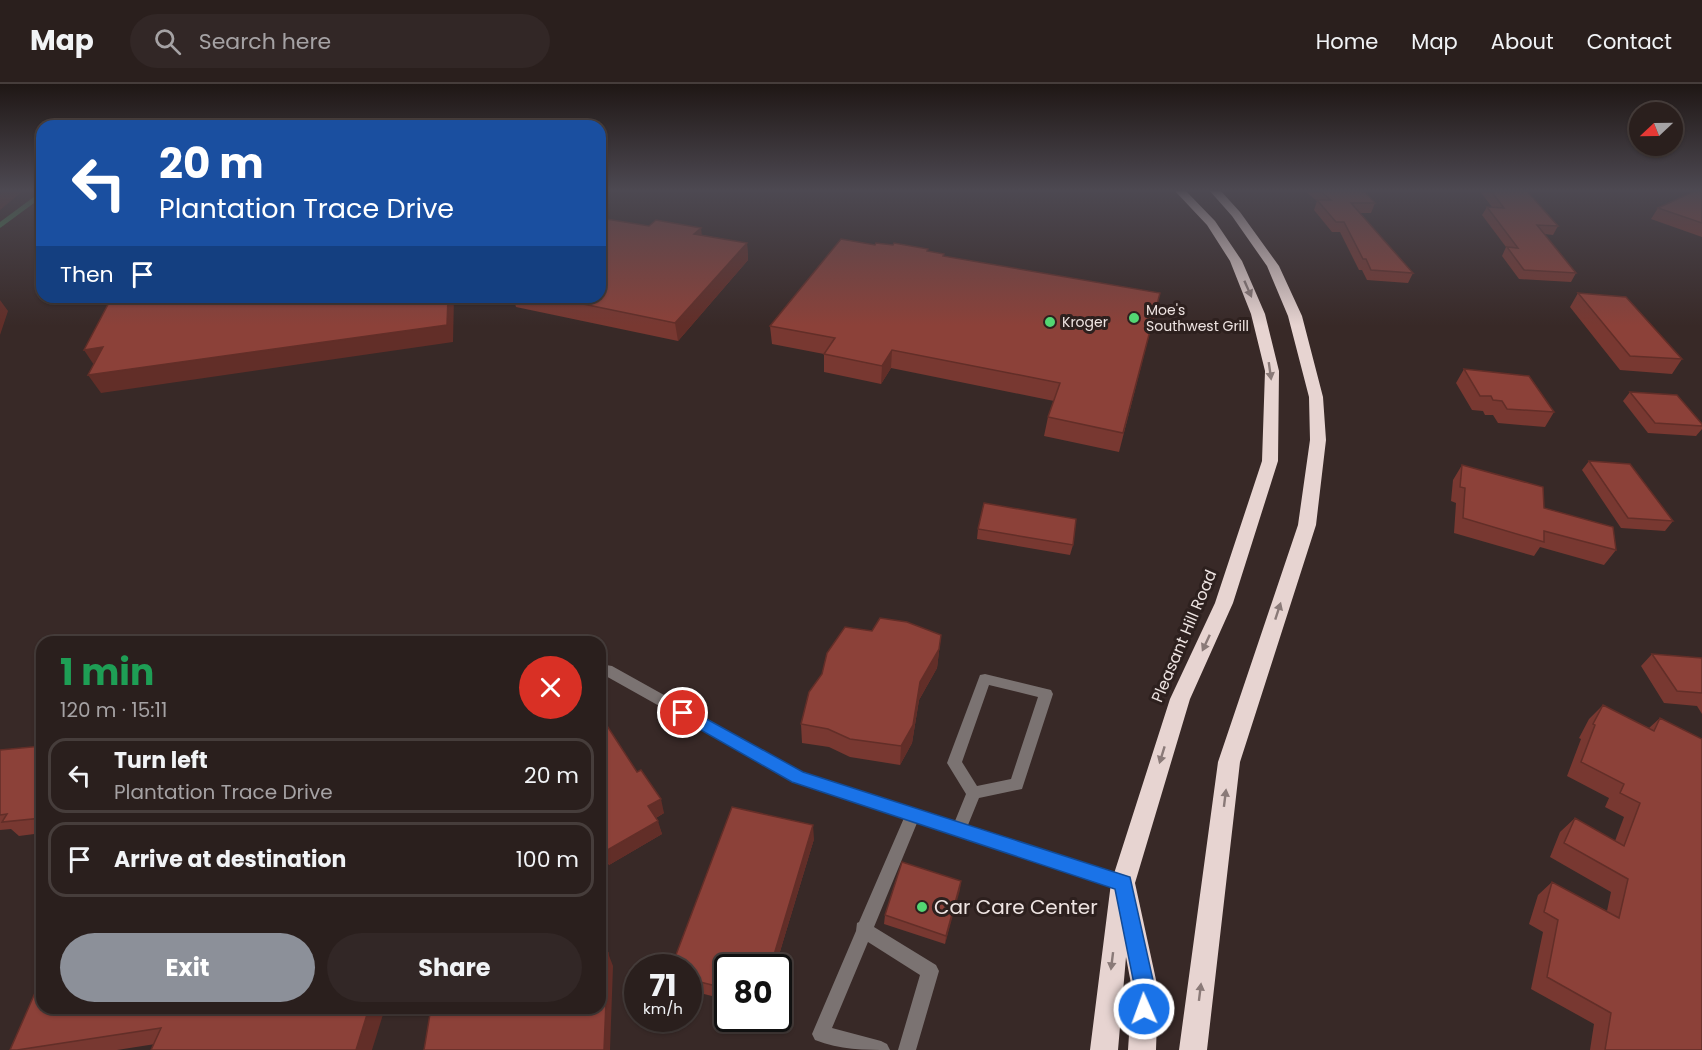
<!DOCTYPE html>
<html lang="en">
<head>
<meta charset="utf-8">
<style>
	body { margin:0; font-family:Poppins,sans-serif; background:#322726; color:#f1f3f6; height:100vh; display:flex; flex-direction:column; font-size:22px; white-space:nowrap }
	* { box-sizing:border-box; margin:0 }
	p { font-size:20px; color:#a5a2a4 }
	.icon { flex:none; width:33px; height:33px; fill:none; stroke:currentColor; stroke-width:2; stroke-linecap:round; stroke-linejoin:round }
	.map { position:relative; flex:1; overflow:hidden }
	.panel { position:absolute; left:36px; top:552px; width:570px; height:378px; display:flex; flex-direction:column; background:#2a1f1d; border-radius:18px; box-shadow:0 2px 4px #0004,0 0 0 2px #463d3b }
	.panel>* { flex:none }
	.hud { position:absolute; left:36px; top:36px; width:570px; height:183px; border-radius:18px; box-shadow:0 2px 4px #0004,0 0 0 2px #463d3b; background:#1a4fa0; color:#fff; overflow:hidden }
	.needle { width:39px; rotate:248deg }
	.buttons { position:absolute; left:1629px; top:18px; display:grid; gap:12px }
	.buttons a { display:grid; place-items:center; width:54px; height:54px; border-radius:50%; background:#2a1f1d; box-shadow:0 2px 4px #0004,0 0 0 2px #463d3b; font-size:30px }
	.speed { position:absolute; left:624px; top:870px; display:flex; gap:12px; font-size:30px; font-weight:700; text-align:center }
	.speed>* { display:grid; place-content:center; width:78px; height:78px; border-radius:50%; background:#2a1f1d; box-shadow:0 2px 4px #0004,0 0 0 2px #463d3b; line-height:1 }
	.speed small { font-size:15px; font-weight:400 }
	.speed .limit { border:3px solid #111; border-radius:9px; background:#fff; color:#111 }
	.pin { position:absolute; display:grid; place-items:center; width:51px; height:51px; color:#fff; margin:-26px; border:3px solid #fff; border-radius:50%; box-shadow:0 2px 6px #0007 }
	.me { position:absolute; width:66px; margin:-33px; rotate:358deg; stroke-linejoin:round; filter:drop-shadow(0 0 4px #0008) }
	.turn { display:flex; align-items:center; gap:21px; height:126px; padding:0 24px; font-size:27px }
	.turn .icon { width:78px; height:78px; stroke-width:2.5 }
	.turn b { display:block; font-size:42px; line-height:51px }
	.then { display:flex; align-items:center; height:57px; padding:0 24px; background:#0003; gap:12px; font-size:22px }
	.round { display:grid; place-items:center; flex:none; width:63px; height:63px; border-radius:32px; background:#322726 }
	.headline { display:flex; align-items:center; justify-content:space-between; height:102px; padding:0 24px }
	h1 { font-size:36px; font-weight:700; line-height:45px; color:#1e9e55 }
	.primary-button { display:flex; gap:12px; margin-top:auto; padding:12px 24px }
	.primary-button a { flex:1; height:69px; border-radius:36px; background:#8c9099; color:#fff; font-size:24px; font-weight:700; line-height:69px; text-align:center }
	.primary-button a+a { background:#322726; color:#f1f3f6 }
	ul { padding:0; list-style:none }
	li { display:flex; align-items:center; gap:18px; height:75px; margin:0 12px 9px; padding:0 12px; border:3px solid #463d3b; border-radius:18px }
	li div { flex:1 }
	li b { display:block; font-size:22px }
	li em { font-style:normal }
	header { display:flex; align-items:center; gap:36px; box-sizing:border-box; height:84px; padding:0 30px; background:#2a1f1d; border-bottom:2px solid #463d3b }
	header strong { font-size:28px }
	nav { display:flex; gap:33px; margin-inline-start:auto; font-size:21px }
	.search { width:420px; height:54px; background:#322726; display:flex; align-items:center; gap:15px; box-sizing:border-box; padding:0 21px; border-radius:33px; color:#a5a2a4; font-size:22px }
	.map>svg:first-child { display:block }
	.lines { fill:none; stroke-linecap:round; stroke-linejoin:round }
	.stream { stroke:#41824e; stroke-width:5 }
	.street { fill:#7b7372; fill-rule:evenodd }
	.highway { fill:#e7d4d1; fill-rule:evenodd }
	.wall { fill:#783831 }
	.shaded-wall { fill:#622e28 }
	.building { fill:#8c4139; stroke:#622e28; stroke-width:1.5 }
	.oneway { fill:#8a7a78 }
	.route { fill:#1a73e8; stroke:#114b97; stroke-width:1.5 }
	.poi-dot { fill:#53d673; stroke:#2d201e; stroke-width:2 }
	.labels { text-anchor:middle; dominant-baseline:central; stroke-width:6; stroke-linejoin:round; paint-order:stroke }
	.far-poi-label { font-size:14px; fill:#eee4e2; stroke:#2d201e; text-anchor:start }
	.street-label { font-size:16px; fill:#eee4e2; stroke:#2d201e }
	.near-poi-label { font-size:20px; fill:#eee4e2; stroke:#2d201e; text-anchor:start }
</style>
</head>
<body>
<header>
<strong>Map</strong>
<div class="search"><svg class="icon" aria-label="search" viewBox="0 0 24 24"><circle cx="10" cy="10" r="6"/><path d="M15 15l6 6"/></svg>Search here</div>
<nav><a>Home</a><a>Map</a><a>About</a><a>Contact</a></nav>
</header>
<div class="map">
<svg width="1702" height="966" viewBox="0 0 1702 966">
	<rect width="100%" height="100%" fill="#382927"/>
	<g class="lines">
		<path class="stream" d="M0,141L42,110"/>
		<path class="street" d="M600,580L612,582L802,688L955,737L966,710L947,679L980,591L985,590L1051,606L1053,610L1022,705L979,714L968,741L1123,791L1129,794L1131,799L1129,804L1123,807L917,739L874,843L936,881L939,887L916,966H898L920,891L868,858L832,944L881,957L887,960L890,966C864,966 840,966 815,956L812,950L856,847L857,839L859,838L904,734L793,697L604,591L600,590ZM989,601L1038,613L1011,695L977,702L962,678Z"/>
		<path class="highway" d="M1174,106H1185L1215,137L1242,177L1265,230L1279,287L1278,377L1233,519L1190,615L1135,799L1158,905L1156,966H1128L1132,905L1126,873L1118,966H1090L1111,799L1170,615L1215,519L1262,377L1265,287L1251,230L1230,177L1207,141Z
			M1209,106H1220L1240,128L1279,182L1302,232L1323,313L1326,356L1316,441L1240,678L1207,966H1179L1218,678L1298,441L1310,356L1309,313L1288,232L1267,182L1232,132Z"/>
	</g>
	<path class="wall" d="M1304,106H1363L1375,119L1371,129H1360L1413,189L1408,199L1367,196L1362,186H1359L1340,148H1332L1314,126L1317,117Z
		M1480,106H1526L1558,142L1553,151L1544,150L1576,189L1571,198L1519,195L1502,172L1506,163L1482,131L1487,123H1492L1482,110Z
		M1702,106V153L1651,135L1658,124Z
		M702,151L747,159L748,176L678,257L516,223L513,213H600Z
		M875,161H893L928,165V167L944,170V173L1160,209L1119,368L1044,352L1048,333L1054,317L891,284L881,300L824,288V270L772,260L770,242Z
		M1578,209L1682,275L1672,290L1620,286L1570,223Z
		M1464,285L1554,328L1545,343L1498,339L1493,331H1485L1483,327L1472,326L1456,299Z
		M1630,308L1702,340V345L1696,352L1648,349L1623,317Z
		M1589,377L1673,437L1665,447L1621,444L1582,386Z
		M1462,381L1544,424L1616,466L1604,481L1540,463L1534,472L1454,449L1456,419L1451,417L1453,396Z
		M978,445L1073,461L1070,471L977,455Z
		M872,547L941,551L937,584L919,616L912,659L900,681L850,673L829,663L802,659L801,640Z
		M1652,570L1702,574V630L1697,622L1664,619L1641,582Z
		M1603,621L1649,644L1660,634L1702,966H1590L1594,940L1531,905L1543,848L1529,840L1538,811L1552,798L1607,827L1611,808L1550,773L1560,748L1575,734L1615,757L1624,733L1605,723L1609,714L1567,692L1581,655L1579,654L1589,635Z
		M600,631L664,729L656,734L662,750L609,781L600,766Z
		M42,662V749L19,752L11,745L0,746V666Z
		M814,755L775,884H728V916L688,906V884Z
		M961,797L945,860L884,840L885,831Z
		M42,924H385L117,966H10Z"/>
	<path class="shaded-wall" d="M3,106H24L0,126V109Z
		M701,144L703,160L694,150Z
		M747,159L748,176L678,257L675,239Z
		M448,213H454L453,258L101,309L88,291Z
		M0,216L8,227L0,251Z
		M103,263L96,284L84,266Z
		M892,266L891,284L881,300L882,282Z
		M941,551L937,584L919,616L912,659L900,681L901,662L920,598Z
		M661,715L664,729L652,736L648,722Z
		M658,737L662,750L609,781L604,768Z
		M813,741L814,755L775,884H770Z
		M961,797L960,806L945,860L946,852Z
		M608,869L613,882L610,966H604Z
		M369,924H385L372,966H356Z"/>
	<path class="building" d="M1319,106H1363L1375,119H1351L1413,189L1371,186L1366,175H1363L1344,138H1336L1317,116H1331Z
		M1490,106H1526L1558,142L1537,141L1576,189L1524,186L1507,163L1518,164L1487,123L1504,124Z
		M1697,106H1702V139L1658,124Z
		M600,134L649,142L656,136L701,144L694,150L747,159L675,239L549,213H600Z
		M841,155L875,161L876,159L893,161L894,159L928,165L927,167L944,170L943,172L1160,209L1123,349L1048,333L1060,299L892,266L882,282L824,270L835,254L770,242Z
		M1578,209L1626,213L1682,275L1630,272Z
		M112,213H448L447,241L88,291L103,263L84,266Z
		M1464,285L1529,292L1554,328L1507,325L1502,317L1493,316L1491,312H1480Z
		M1630,308L1677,311L1702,340V342L1655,339Z
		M1589,377L1630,380L1673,437L1628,434Z
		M1462,381L1543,403L1544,424L1613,443L1616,466L1544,447V458L1463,434L1465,404L1460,403Z
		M984,419L1076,435L1073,461L978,445Z
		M880,534L907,538L941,551L939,565L920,598L913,641L901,662L850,655L828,645L801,640L809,608L822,590L827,569L845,543L872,547Z
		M1652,570L1702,574V609L1677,607Z
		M1603,621L1654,647L1660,634L1702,655V966H1605L1611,929L1547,893L1558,836L1544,828L1552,798L1619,834L1628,795L1564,759L1575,734L1624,762L1640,719L1620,709L1624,700L1581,678L1595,641L1593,640Z
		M600,631L637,688L641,686L661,715L648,722L658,737L604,768L600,761Z
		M42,662V734L2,738L7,730L0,731V666Z
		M732,723L813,741L770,884H728V905L688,895V884H671Z
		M902,778L961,797L946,852L885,831Z
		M608,869L604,966H424L431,924H600V871Z
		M42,893V924H369L356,966H151L161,944L17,966H10Z"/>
	<defs><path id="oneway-solid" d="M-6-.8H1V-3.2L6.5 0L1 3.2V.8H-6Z" transform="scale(1.5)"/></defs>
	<g class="oneway">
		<use href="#oneway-solid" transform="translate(1248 205) rotate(66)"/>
		<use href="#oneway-solid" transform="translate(1270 287) rotate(82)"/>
		<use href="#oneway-solid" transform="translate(1278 527) rotate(-72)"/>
		<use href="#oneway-solid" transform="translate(1206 559) rotate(115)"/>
		<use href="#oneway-solid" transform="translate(1162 671) rotate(107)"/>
		<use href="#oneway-solid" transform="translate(1225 714) rotate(-83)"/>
		<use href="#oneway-solid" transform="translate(1112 877) rotate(97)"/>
		<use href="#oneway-solid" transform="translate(1200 908) rotate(-83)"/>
	</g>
	<linearGradient id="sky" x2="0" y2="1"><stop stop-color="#1f1715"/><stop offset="0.44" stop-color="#4d4952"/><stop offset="1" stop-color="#4d4952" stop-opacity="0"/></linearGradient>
	<rect width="1702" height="242" fill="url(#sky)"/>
	<path class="route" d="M683,622L803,688L1130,793L1155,905L1154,925L1151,932L1144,935L1137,932L1134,925L1135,905L1115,805L792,698L678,633L676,629L678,624Z"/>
	<g class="poi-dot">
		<circle cx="1134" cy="234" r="6"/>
		<circle cx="1050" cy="238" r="6"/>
		<circle cx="922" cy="823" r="6"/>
	</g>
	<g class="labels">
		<g class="far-poi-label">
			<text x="1146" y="226">Moe's<tspan x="1146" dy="16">Southwest Grill</tspan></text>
			<text x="1062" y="238">Kroger</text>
		</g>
		<g class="street-label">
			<text transform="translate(1184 552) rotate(-67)">Pleasant Hill Road</text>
		</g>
		<g class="near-poi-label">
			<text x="934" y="823">Car Care Center</text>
		</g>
	</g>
</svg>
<div class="buttons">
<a><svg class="needle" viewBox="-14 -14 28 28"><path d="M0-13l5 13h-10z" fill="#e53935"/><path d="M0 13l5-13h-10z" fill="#a5a2a4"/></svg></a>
</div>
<div class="speed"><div>71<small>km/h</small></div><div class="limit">80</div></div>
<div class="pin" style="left:683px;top:629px;background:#d93025"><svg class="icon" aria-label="arrive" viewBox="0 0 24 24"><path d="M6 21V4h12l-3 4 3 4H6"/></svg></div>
<svg class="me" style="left:1144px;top:925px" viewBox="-20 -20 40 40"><circle r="17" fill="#1a73e8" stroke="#fff" stroke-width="3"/><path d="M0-11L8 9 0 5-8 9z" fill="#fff"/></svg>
<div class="hud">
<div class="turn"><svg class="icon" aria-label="left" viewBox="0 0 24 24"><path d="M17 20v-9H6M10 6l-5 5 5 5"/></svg><div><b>20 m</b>Plantation Trace Drive</div></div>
<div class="then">Then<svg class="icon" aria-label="arrive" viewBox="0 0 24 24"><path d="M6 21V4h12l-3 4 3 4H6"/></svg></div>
</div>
<section class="panel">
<div class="headline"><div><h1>1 min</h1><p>120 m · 15:11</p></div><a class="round" style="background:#d93025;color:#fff"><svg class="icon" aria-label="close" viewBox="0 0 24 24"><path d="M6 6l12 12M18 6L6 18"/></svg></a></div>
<ul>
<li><svg class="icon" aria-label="left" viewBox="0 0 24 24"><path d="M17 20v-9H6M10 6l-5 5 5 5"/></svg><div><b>Turn left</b><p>Plantation Trace Drive</p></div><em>20 m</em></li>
<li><svg class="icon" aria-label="arrive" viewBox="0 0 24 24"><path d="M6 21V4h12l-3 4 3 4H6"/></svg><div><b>Arrive at destination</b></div><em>100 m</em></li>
</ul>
<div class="primary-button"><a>Exit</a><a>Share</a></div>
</section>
</div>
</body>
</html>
